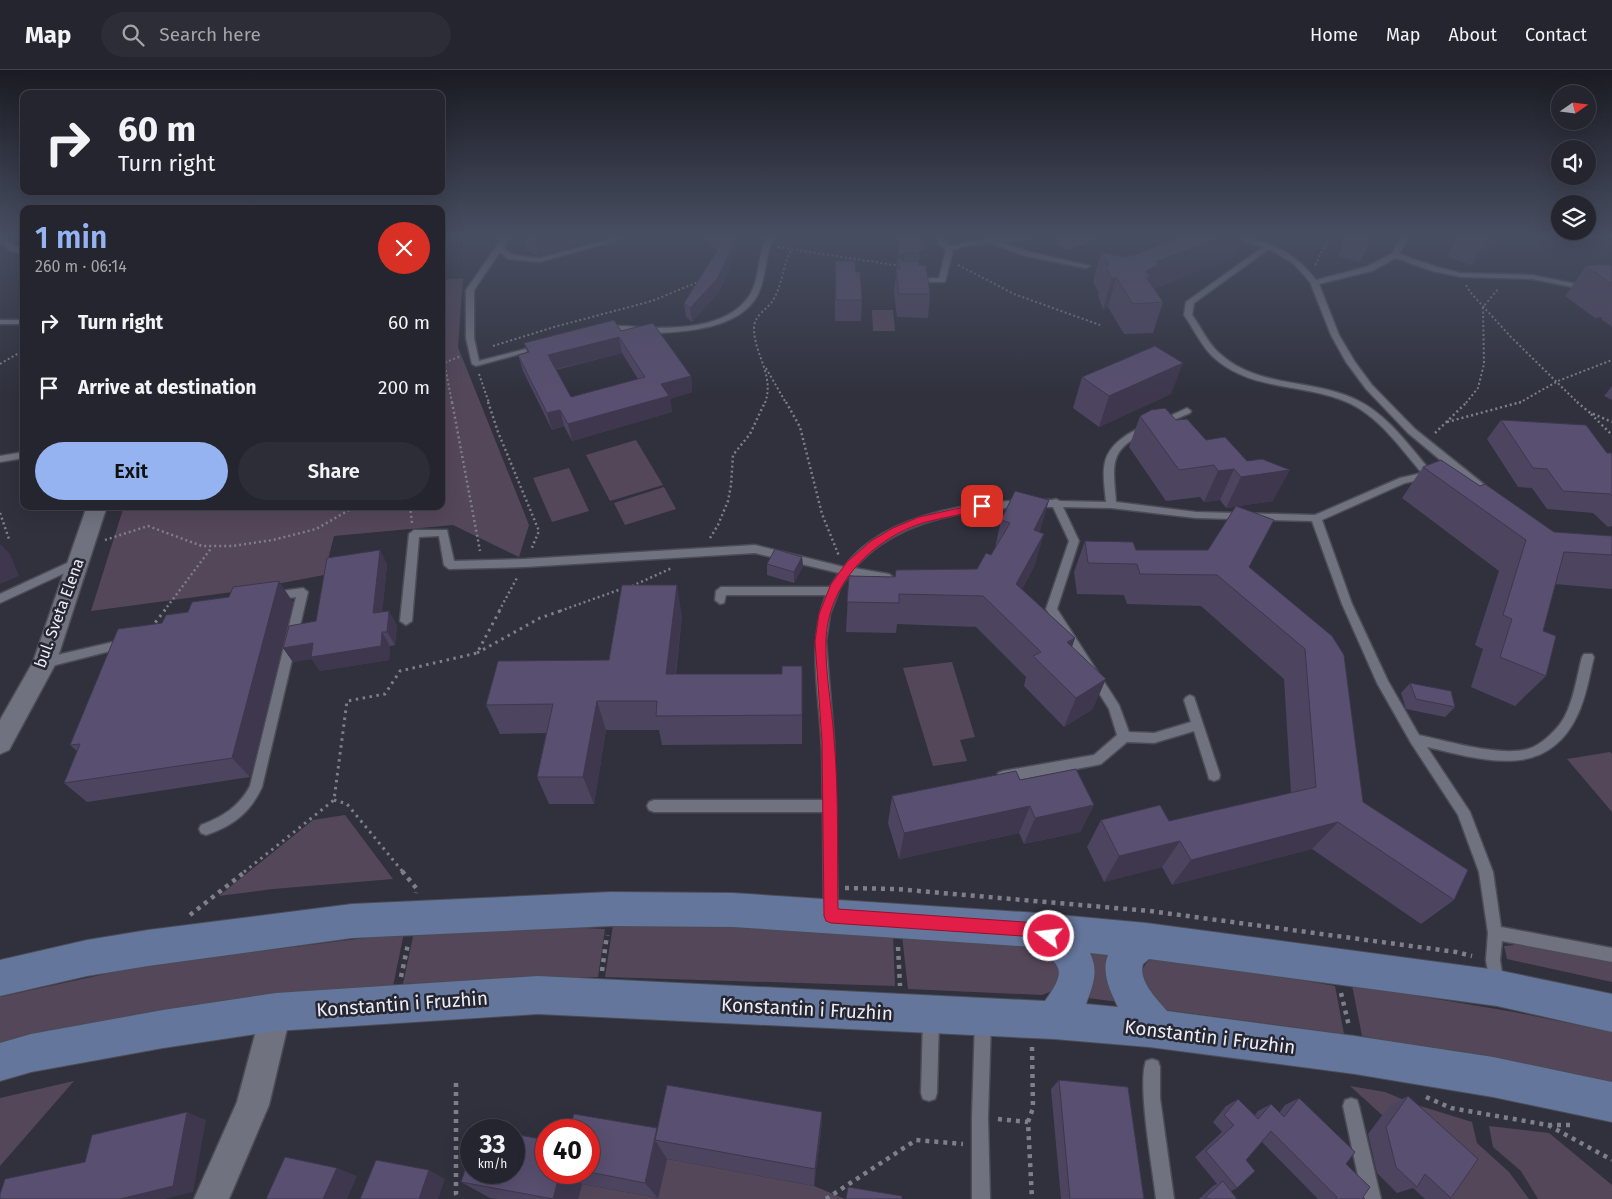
<!DOCTYPE html>
<html lang="en">
<head>
<meta charset="utf-8">
<style>
	body { margin:0; font-family:"Fira Sans",sans-serif; background:#2c2d36; color:#f1f3f6; height:100vh; display:flex; flex-direction:column; font-size:19px; white-space:nowrap }
	* { box-sizing:border-box; margin:0 }
	p { font-size:16px; color:#a3a5aa }
	.icon { flex:none; width:28px; height:28px; fill:none; stroke:currentColor; stroke-width:2; stroke-linecap:round; stroke-linejoin:round }
	.map { position:relative; flex:1; overflow:hidden }
	.drawer { position:absolute; left:20px; top:135px; width:425px; height:305px; display:flex; flex-direction:column; background:#24252e; border-radius:10px; box-shadow:0 5px 20px #0002,0 0 0 1px #41424a }
	.drawer>* { flex:none }
	.hud { position:absolute; left:20px; top:20px; width:425px; height:105px; border-radius:10px; box-shadow:0 5px 20px #0002,0 0 0 1px #41424a; background:#24252e; color:#f1f3f6; overflow:hidden }
	.needle { width:32px; rotate:76deg }
	.tools { position:absolute; left:1551px; top:15px; display:grid; gap:10px }
	.tools a { display:grid; place-items:center; width:45px; height:45px; border-radius:50%; background:#24252e; box-shadow:0 5px 20px #0002,0 0 0 1px #41424a; font-size:25px }
	.speed { position:absolute; left:460px; top:1049px; display:flex; gap:10px; font-size:25px; font-weight:700; text-align:center }
	.speed>* { display:grid; place-content:center; width:65px; height:65px; border-radius:50%; background:#24252e; box-shadow:0 5px 20px #0002,0 0 0 1px #41424a; line-height:1 }
	.speed small { font-size:12px; font-weight:400 }
	.speed .limit { border:8px solid #d22; background:#fff; color:#111 }
	.pin { position:absolute; display:grid; place-items:center; width:42px; height:42px; color:#fff; margin:-21px; border-radius:10px; box-shadow:0 2px 8px #0006 }
	.me { position:absolute; width:55px; margin:-28px; rotate:285deg; stroke-linejoin:round; filter:drop-shadow(0 0 4px #0008) }
	.turn { display:flex; align-items:center; gap:18px; height:105px; padding:0 15px; font-size:22px }
	.turn .icon { width:65px; height:65px; stroke-width:2.5 }
	.turn b { display:block; font-size:35px; line-height:42px }
	.round { display:grid; place-items:center; flex:none; width:52px; height:52px; border-radius:26px; background:#2c2d36 }
	.summary { display:flex; align-items:center; justify-content:space-between; height:85px; padding:0 15px }
	h1 { font-size:30px; font-weight:600; line-height:38px; color:#95b2f1 }
	.primary-button { display:flex; gap:10px; margin-top:auto; padding:10px 15px }
	.primary-button a { flex:1; height:58px; border-radius:30px; background:#95b2f1; color:#111; font-size:20px; font-weight:600; line-height:58px; text-align:center }
	.primary-button a+a { background:#2c2d36; color:#f1f3f6 }
	ul { padding:0; list-style:none }
	li { display:flex; align-items:center; gap:15px; height:65px; padding:0 15px }
	li div { flex:1 }
	li b { display:block; font-size:19px }
	li em { font-style:normal }
	header { display:flex; align-items:center; gap:30px; box-sizing:border-box; height:70px; padding:0 25px; background:#24252e; border-bottom:1px solid #41424a }
	header strong { font-size:24px }
	nav { display:flex; gap:28px; margin-inline-start:auto; font-size:18px }
	.search { width:350px; height:45px; background:#2c2d36; display:flex; align-items:center; gap:12px; box-sizing:border-box; padding:0 18px; border-radius:28px; color:#a3a5aa; font-size:19px }
	.map>svg:first-child { display:block }
	.green { fill:#55475a }
	.lines { fill:none; stroke-linecap:round; stroke-linejoin:round }
	.lane-casing { stroke:#4b4c55; stroke-width:3 }
	.street-casing { stroke:#4b4c55; stroke-width:3 }
	.secondary-casing { stroke:#4b4c55; stroke-width:2 }
	.path-far3 { stroke:#7e7f89; stroke-width:2; stroke-dasharray:2 2.5; stroke-linecap:butt }
	.path-far2 { stroke:#7e7f89; stroke-width:2.5; stroke-dasharray:2 3; stroke-linecap:butt }
	.path-far1 { stroke:#7e7f89; stroke-width:3; stroke-dasharray:2.5 4.5; stroke-linecap:butt }
	.path { stroke:#7e7f89; stroke-width:4.5; stroke-dasharray:4 5; stroke-linecap:butt }
	.lane { fill:#70727f; fill-rule:evenodd }
	.street { fill:#70727f; fill-rule:evenodd }
	.secondary { fill:#65769c; fill-rule:evenodd }
	.wall { fill:#4d4460; fill-rule:evenodd }
	.shaded-wall { fill:#3e374e }
	.building { fill:#594f70; stroke:#3e374e; fill-rule:evenodd }
	.route { fill:#e11d48; stroke:#92132f }
	.labels { text-anchor:middle; dominant-baseline:central; stroke-width:5; stroke-linejoin:round; paint-order:stroke }
	.street-label { font-size:16px; fill:#ebecf4; stroke:#262732 }
	.near-street-label { font-size:19px; fill:#ebecf4; stroke:#262732 }
</style>
</head>
<body>
<header>
<strong>Map</strong>
<div class="search"><svg class="icon" aria-label="search" viewBox="0 0 24 24"><circle cx="10" cy="10" r="6"/><path d="M15 15l6 6"/></svg>Search here</div>
<nav><a>Home</a><a>Map</a><a>About</a><a>Contact</a></nav>
</header>
<div class="map">
<svg width="1612" height="1129" viewBox="0 0 1612 1129">
	<rect width="100%" height="100%" fill="#30313d"/>
	<path class="green" d="M1064,167H1092L1097,170L1068,180L1053,171Z
		M463,208L458,277L529,455L519,487L453,455L334,466L324,505L240,521L91,541L124,436H441V210Z
		M872,240H893L895,261H873Z
		M636,370L663,415L610,431L586,385Z
		M569,398L589,441L552,452L533,408Z
		M664,417L676,439L625,455L614,433Z
		M952,592L975,667L960,670L967,691L933,696L903,598Z
		M1610,682L1612,684V742L1567,689Z
		M345,745L393,809L273,819L219,826L313,750Z
		M613,855H722L893,864L895,916L605,907Z
		M585,858L605,859L598,907L492,909L403,914L414,862Z
		M404,863L393,916L297,924L116,949L0,975V927L137,897Z
		M902,865L1037,872L1062,892L1057,919L1042,925L908,919Z
		M1527,874L1612,892V912L1507,889L1504,876Z
		M1082,875L1112,878L1119,932L1088,928C1096,903 1097,897 1082,875Z
		M1159,885L1335,916L1344,964L1166,940L1140,912C1142,898 1145,890 1159,885Z
		M1352,915L1514,942L1612,962V1012L1362,966Z
		M74,1011L0,1096V1028Z
		M1350,1016L1385,1022L1414,1034L1472,1052L1477,1073L1509,1102L1529,1129H1433L1382,1045Z
		M1489,1056L1549,1063L1612,1115V1129H1538L1521,1101L1493,1077Z
		M667,1089L814,1116L845,1129H578L582,1114L658,1128Z"/>
	<g class="lines">
		<defs>
			<path id="lane" d="M0,167H5L15,176L24,180V184L9,180L0,170Z
				M503,167H510L503,178L513,185L539,188L616,168L619,170L539,192L508,189L500,182L474,220V268L479,291L541,275L545,277L476,296L472,294L466,268V220Z
				M767,167H774C764,185 767,208 757,226C739,258 688,262 655,263C639,263 622,260 605,262L601,260C611,253 627,257 639,257C673,259 724,259 747,229C761,212 756,186 767,167Z
				M939,167H945L946,173L951,176C978,168 1007,167 1035,167L1032,169L1000,172L1030,182L1090,196L1086,198L1025,186L990,173L970,175L953,180L945,212H911L910,210L914,208H939L946,180L939,174Z
				M1229,167C1264,167 1295,182 1316,210L1366,197L1392,184L1402,167H1409L1399,184L1437,197L1461,203L1532,205L1612,221V225L1532,209L1461,207L1432,201L1396,188L1372,201L1319,214L1339,265L1355,292L1372,315L1415,359L1496,424L1494,426H1488L1456,402L1405,413L1322,450L1352,534L1388,611L1419,665C1447,671 1501,687 1528,679C1542,675 1559,658 1565,646C1574,628 1577,606 1582,587L1584,584H1592L1594,587C1589,607 1586,628 1577,646C1546,711 1482,690 1427,677L1470,742L1493,802L1501,857L1612,878V892L1502,871L1500,890L1504,915L1501,920L1496,923L1491,920L1486,890L1488,863L1479,802L1458,745L1411,673L1377,613L1342,534L1312,451L1196,448L1111,438L1063,437L1079,471L1057,539L1119,635L1129,662L1154,663L1191,652L1184,630L1186,627L1190,625L1194,627L1220,705L1219,709L1214,711L1209,709L1208,705L1194,661L1154,673L1127,672L1101,694L1097,695L1003,713L998,711L997,707L998,703L1003,701L1094,685L1117,665L1109,639L1046,539L1069,471L1053,437C997,436 928,441 880,475C871,481 862,490 854,498L889,504L894,508L889,512L849,505L840,518L830,544L826,571L834,671L838,844L836,849L831,851L826,849L824,844L823,742H654L649,740L647,736L649,732L654,730H823C822,708 823,687 821,665C818,617 808,571 826,525H726L724,533L720,534L715,530L716,521L721,517H830L839,503L755,483L525,497L449,499L444,495L439,466L419,467L412,551L406,555L400,551L409,464L414,460H447L454,491L525,489L755,475L844,497C886,440 987,429 1052,430L1056,429L1060,431L1106,432C1105,419 1102,404 1105,392C1109,374 1130,361 1146,356L1151,359L1149,361C1108,379 1113,394 1116,432L1196,442L1315,445L1400,408L1422,403C1401,379 1381,349 1351,334C1306,312 1251,323 1212,286C1201,275 1193,258 1184,245L1186,232L1263,177ZM1269,179L1293,193L1310,212L1331,265L1346,292L1366,319L1408,363L1450,398L1431,401C1409,376 1388,345 1357,330C1312,308 1257,319 1218,282C1207,272 1201,257 1192,245L1194,233Z
				M0,250H24V254H0Z
				M1187,338L1191,341L1190,343L1164,354L1161,355L1157,352Z
				M24,382V388L0,392V386Z
				M78,488L83,492L82,495L0,533V524Z
				M303,518L308,522L262,717C250,743 233,756 206,765L201,763L199,759L201,755C222,747 239,737 250,716L296,527L274,530L269,526L274,522Z
				M126,569L130,570L132,573L130,576L44,598L40,596L38,593L40,590L44,588Z
				M931,941L936,944L939,949L937,1023L935,1029L929,1031L923,1029L921,1023L923,949L926,944Z
				M983,943L988,946L991,951L988,1047L990,1129H972V1047L975,951L978,946Z
				M1152,989L1158,991L1160,997V1028L1174,1129H1156C1153,1100 1137,1015 1146,991Z
				M1351,1028L1357,1030L1359,1036L1381,1129H1363L1343,1036L1345,1030Z"/>
			<path id="street" d="M0,167H7L8,169L6,172L0,173Z
				M87,436H107L56,593L9,680L0,684V650L33,592Z
				M276,927L287,931L291,942L269,1035L229,1129H194L237,1032L261,942L265,931Z"/>
			<path id="secondary" d="M611,822L733,823L1038,843L1146,853L1497,900L1612,924V962L1497,936L1149,889L1143,894C1138,911 1157,929 1167,941L1355,966L1493,987L1612,1012V1052L1493,1027L1355,1004L1149,977L1054,969L538,944L276,961L163,978L31,1002L0,1011V973L31,964L163,940L276,923L538,906L1045,931C1066,901 1064,895 1033,877L733,857L611,856L352,868L148,896L87,906L0,926V890L87,870L148,860L352,834ZM1090,883L1108,885C1101,902 1110,921 1118,937L1086,934C1093,915 1099,902 1090,883Z"/>
		</defs>
		<use href="#lane" class="lane-casing"/>
		<use href="#street" class="street-casing"/>
		<use href="#secondary" class="secondary-casing"/>
		<path class="path-far3" d="M778,177L900,196
			M958,195L1014,224L1100,255
			M1315,195L1330,167
			M1466,215L1470,222L1510,266L1578,333
			M493,276L554,257L652,231L698,212
			M0,294L24,280
			M766,298L786,333
			M479,304L489,333
			M452,333L445,296L446,292L461,286
			M765,333C775,305 754,285 754,258C754,245 768,239 773,230C783,214 782,195 792,179
			M1466,333L1478,318L1484,294L1483,237L1499,218
			M1519,333L1558,311L1612,290"/>
		<path class="path-far2" d="M452,332L480,481
			M488,332L498,362L539,461L531,480
			M786,332L800,357L822,444L839,486
			M1577,332L1589,342L1612,352
			M1591,344L1612,365
			M1447,352L1521,332
			M1435,363L1467,332
			M410,436L412,453
			M0,443L9,469
			M710,468L718,455L728,431L731,415L733,385L750,364L765,332
			M105,470L148,456L202,476H232L273,470L316,459L356,436
			M632,516L672,498
			M164,541L212,477
			M499,541L518,506
			M560,541L624,518"/>
		<path class="path-far1" d="M151,558L165,540
			M477,583L540,548L563,540
			M334,730L347,734L403,802
			M244,802L334,730L347,631L385,624L400,601L477,583L500,540"/>
		<path class="path" d="M402,801L417,819L416,823
			M845,818L896,819L1150,841L1456,882L1472,886
			M190,845L246,801
			M898,877L900,916
			M602,901L607,865
			M401,907L408,874
			M1341,923L1349,956
			M1032,977L1033,1038L1028,1052L1032,1129
			M456,1013V1124L458,1129
			M1426,1027L1451,1038L1548,1055L1612,1090
			M998,1049L1028,1052
			M1548,1055H1575
			M826,1129L916,1070L963,1074"/>
		<use href="#lane" class="lane"/>
		<use href="#street" class="street"/>
		<use href="#secondary" class="secondary"/>
	</g>
	<path class="wall" d="M524,167H586L560,181L539,186L527,180Z
		M704,167H736L737,180L719,222L692,252L686,247L684,233L717,181Z
		M900,167H925L924,180H920L919,195L930,224L928,248L897,247L894,222Z
		M1346,167H1373L1360,192L1338,186Z
		M1459,167H1502L1471,195L1447,187Z
		M1101,182L1122,187H1235L1154,219L1163,232L1153,263L1124,264L1108,237L1103,239L1098,226L1099,223L1093,212Z
		M835,191L856,202L862,230L861,251H835Z
		M1586,196L1612,197V257L1601,249L1603,247L1595,248L1565,226Z
		M621,261L691,306L692,322L670,329L672,342L572,371L564,356L552,360L523,301L518,285L527,283L524,273ZM622,283L638,309L571,327L556,300Z
		M1082,307L1171,324L1099,357L1073,338Z
		M1612,316V330L1604,326Z
		M1140,346L1176,350L1206,370L1273,431L1238,436L1249,497L1332,566L1363,732L1454,830L1421,854L1312,779L1172,815L1162,797L1104,812L1087,777L1101,750L1169,751L1291,723L1284,609L1201,536L1127,534L1124,525L1077,524L1074,502L1085,471L1136,480H1208L1235,437L1226,438L1220,430L1204,432L1200,427L1166,431L1129,377Z
		M1501,350L1607,383H1612V456L1608,457L1593,443L1547,439L1532,418L1518,417L1487,369Z
		M1423,397L1480,416L1554,462L1612,466V519L1555,514L1543,561L1546,606L1515,636L1471,617L1483,579L1475,575L1499,501L1402,428Z
		M1001,450L1040,462L1035,495L1022,519L1075,568L1072,577L1093,639L1064,657L1024,616L1026,607L976,557L897,554L896,563L846,562L849,506L895,507L977,499L991,485L995,478Z
		M802,487L803,497L794,513L767,505V494Z
		M387,494L382,542L397,555L395,575L390,576L389,590L320,601L312,589L293,592L283,578Z
		M293,532L250,707L87,732L64,713L77,681L70,675L162,553Z
		M682,546L676,604H782L802,596V674L662,675L659,660H606L594,734H549L537,707L546,663L500,664L486,635L609,590Z
		M1410,613L1455,637L1445,647L1406,639L1401,623Z
		M1020,710L1094,735L1080,762L1024,774L1019,763L899,789L888,753L892,726Z
		M1059,1010L1144,1129H1061L1051,1019Z
		M1408,1026L1451,1128L1448,1129H1425L1413,1118L1397,1123L1377,1103L1368,1064L1390,1035Z
		M1299,1028L1346,1094L1363,1127L1365,1129H1318L1262,1072L1246,1090L1237,1118L1231,1121L1237,1129H1199L1214,1115L1217,1114L1195,1087L1222,1062L1213,1052L1226,1036L1238,1029L1255,1045L1258,1041L1271,1034L1279,1043L1285,1035Z
		M822,1042L821,1062L814,1116L667,1089L658,1128L582,1114L578,1129H498L490,1128L461,1112L546,1102H589L657,1058Z"/>
	<path class="shaded-wall" d="M534,167H586L560,181L539,186Z
		M736,167L737,180L719,222L692,252L690,238Z
		M1222,167H1243L1235,187L1152,220L1143,227L1150,207L1146,201L1156,192Z
		M1487,167H1502L1471,195Z
		M905,183L903,206L900,199L899,186Z
		M1116,207L1108,237L1103,239L1112,209Z
		M619,267L622,283L552,300L548,285Z
		M1183,293L1171,324L1099,357L1109,326Z
		M691,306L692,322L670,329L672,342L572,371L568,354L661,314Z
		M560,340L564,356L552,360L547,343Z
		M1234,399L1220,430L1204,432L1218,401Z
		M1290,400L1273,431L1226,438L1241,407Z
		M1049,430L1040,462L1025,492L1034,460Z
		M1044,464L1035,495L1008,545L1016,514Z
		M0,474L10,484L19,506L0,514Z
		M380,480L387,494L381,557L373,543Z
		M802,487L803,497L794,513V502Z
		M279,511L293,532L250,707L232,688Z
		M677,515L682,546L672,633L666,604Z
		M389,541L397,555L395,575L387,562Z
		M382,562L390,576L389,590L320,601L312,589L293,592L283,578Z
		M1075,568L1064,598L1067,572Z
		M1106,609L1093,639L1064,657L1076,628Z
		M597,631L606,660L594,734L583,707Z
		M1094,735L1080,762L1024,774L1035,748Z
		M1030,736L1019,763L899,789L904,763Z
		M1338,752L1312,779L1172,815L1191,790Z
		M1180,771L1162,797L1104,812L1119,786Z
		M187,1042L206,1050L193,1122L165,1129H120Z
		M822,1042L821,1062L814,1116L815,1099Z
		M655,1070L667,1089L658,1128L645,1113Z
		M337,1098L357,1106L347,1129H323Z
		M429,1100L445,1109L438,1129H419Z
		M560,1102H568L582,1114L578,1129H553Z"/>
	<path class="building" d="M716,167H736L718,208L690,238L684,233L722,173Z
		M900,167H921L919,183H905L899,186L902,191H919V195H926L930,224H899L896,199H900L898,186Z
		M1181,167H1222L1156,192L1160,194L1146,201L1150,207H1146L1163,232L1133,234L1116,207L1112,209L1106,196L1109,195L1101,182L1122,187L1134,185Z
		M835,191H855L856,202H860L862,230H836Z
		M1608,194L1612,197V214L1586,196Z
		M614,250L621,261L653,253L691,306L661,314L669,326L568,354L560,340L547,343L518,285L529,282L524,273ZM619,267L645,307L571,327L548,285Z
		M1155,276L1183,293L1109,326L1082,307Z
		M1165,338L1176,350L1187,349L1206,370L1225,367L1247,391L1262,389L1290,400L1241,407L1234,399L1218,401L1214,395L1179,400L1140,346L1151,340Z
		M1501,350L1586,355L1607,383H1612V426L1610,424L1563,421L1547,399L1533,398Z
		M1441,390L1480,416L1485,414L1554,462L1612,466V485L1564,482L1543,561L1556,566L1546,606L1500,587L1512,549L1503,545L1526,470L1423,397Z
		M1015,421L1049,430L1034,460L1044,464L1016,514L1075,568L1067,572L1106,609L1076,628L1033,586L1041,582L983,526L899,524V533L847,532L849,506L895,507L896,500L977,499L986,483L991,485L1010,453L1001,450Z
		M1236,436L1274,450L1249,497L1332,566L1344,585L1363,732L1468,800L1454,830L1338,752L1191,790L1180,771L1119,786L1101,750L1160,735L1169,751L1316,717L1305,579L1217,505L1140,504L1137,494L1088,493L1085,471L1133,472L1136,480H1208Z
		M775,479L802,487L794,502L767,494Z
		M380,480L373,543L389,541L387,562H382L381,576L311,587L313,573L283,578L289,556L316,551L327,488Z
		M279,511L232,688L64,713L80,674L70,675L118,559L162,553L166,545L188,542L192,532L229,527L233,517Z
		M622,515H677L666,604H782V596H802V645L656,646L657,631H597L583,707H537L553,634L486,635L498,591L609,590Z
		M1410,613L1451,621L1455,637L1416,629Z
		M1076,699L1094,735L1035,748L1030,736L904,763L892,726L1016,701L1020,710Z
		M1059,1010L1128,1017L1144,1129H1070Z
		M667,1015L822,1042L815,1099L655,1070Z
		M1408,1026L1478,1089L1451,1128L1425,1104L1417,1117L1396,1097L1386,1057Z
		M1299,1028L1355,1082L1346,1094L1370,1117L1363,1127L1365,1129H1335L1337,1127L1271,1061L1246,1090L1255,1101L1237,1118L1206,1081L1234,1055L1224,1045L1238,1029L1258,1049L1271,1034L1284,1047Z
		M187,1042L173,1116L120,1129H0V1124L5,1109L85,1092L92,1065Z
		M574,1044L657,1058L645,1113L589,1102V1060H569Z
		M480,1058L490,1060H479Z
		M514,1064L546,1070V1102H560L553,1129L461,1112L471,1083V1102H514Z
		M285,1087L337,1098L323,1129H266Z
		M376,1090L429,1100L419,1129H360Z
		M1223,1111L1237,1129H1208L1206,1127Z
		M848,1117L902,1126V1129H846Z"/>
	<linearGradient id="sky" x2="0" y2="1"><stop stop-color="#1a1b22"/><stop offset="0.51" stop-color="#484e62"/><stop offset="1" stop-color="#484e62" stop-opacity="0"/></linearGradient>
	<rect width="1612" height="325" fill="url(#sky)"/>
	<path class="route" d="M982,433L987,436L985,438C966,444 946,447 926,452C874,467 827,514 826,571C825,603 832,637 834,669C839,725 837,783 838,839L1038,853L1055,861L1057,866L1055,871L1049,873L1037,867L831,853L826,851L824,846L822,671L815,571L819,544L831,514L847,492L871,471L893,458L919,447Z"/>
	<g class="labels">
		<g class="street-label">
			<text transform="translate(59 543) rotate(-70)">bul. Sveta Elena</text>
		</g>
		<g class="near-street-label">
			<text transform="translate(402 934) rotate(-4)">Konstantin i Fruzhin</text>
			<text transform="translate(807 939) rotate(3)">Konstantin i Fruzhin</text>
			<text transform="translate(1210 967) rotate(7)">Konstantin i Fruzhin</text>
		</g>
	</g>
</svg>
<div class="tools">
<a><svg class="needle" viewBox="-14 -14 28 28"><path d="M0-13l5 13h-10z" fill="#e53935"/><path d="M0 13l5-13h-10z" fill="#a3a5aa"/></svg></a>
<a><svg class="icon" aria-label="sound" viewBox="0 0 24 24"><path d="M4 9h4l5-4v14l-5-4H4zM17 9q2 3 0 6"/></svg></a>
<a><svg class="icon" aria-label="layers" viewBox="0 0 24 24"><path d="M12 4l9 5-9 5-9-5zM3 14l9 5 9-5"/></svg></a>
</div>
<div class="speed"><div>33<small>km/h</small></div><div class="limit">40</div></div>
<div class="pin" style="left:982px;top:436px;background:#d93025"><svg class="icon" aria-label="arrive" viewBox="0 0 24 24"><path d="M6 21V4h12l-3 4 3 4H6"/></svg></div>
<svg class="me" style="left:1049px;top:866px" viewBox="-20 -20 40 40"><circle r="17" fill="#e11d48" stroke="#fff" stroke-width="3"/><path d="M0-11L8 9 0 5-8 9z" fill="#fff"/></svg>
<div class="hud">
<div class="turn"><svg class="icon" aria-label="right" viewBox="0 0 24 24"><path d="M7 20v-9h11M14 6l5 5-5 5"/></svg><div><b>60 m</b>Turn right</div></div>
</div>
<section class="drawer">
<div class="summary"><div><h1>1 min</h1><p>260 m · 06:14</p></div><a class="round" style="background:#d93025;color:#fff"><svg class="icon" aria-label="close" viewBox="0 0 24 24"><path d="M6 6l12 12M18 6L6 18"/></svg></a></div>
<ul>
<li><svg class="icon" aria-label="right" viewBox="0 0 24 24"><path d="M7 20v-9h11M14 6l5 5-5 5"/></svg><div><b>Turn right</b></div><em>60 m</em></li>
<li><svg class="icon" aria-label="arrive" viewBox="0 0 24 24"><path d="M6 21V4h12l-3 4 3 4H6"/></svg><div><b>Arrive at destination</b></div><em>200 m</em></li>
</ul>
<div class="primary-button"><a>Exit</a><a>Share</a></div>
</section>
</div>
</body>
</html>
